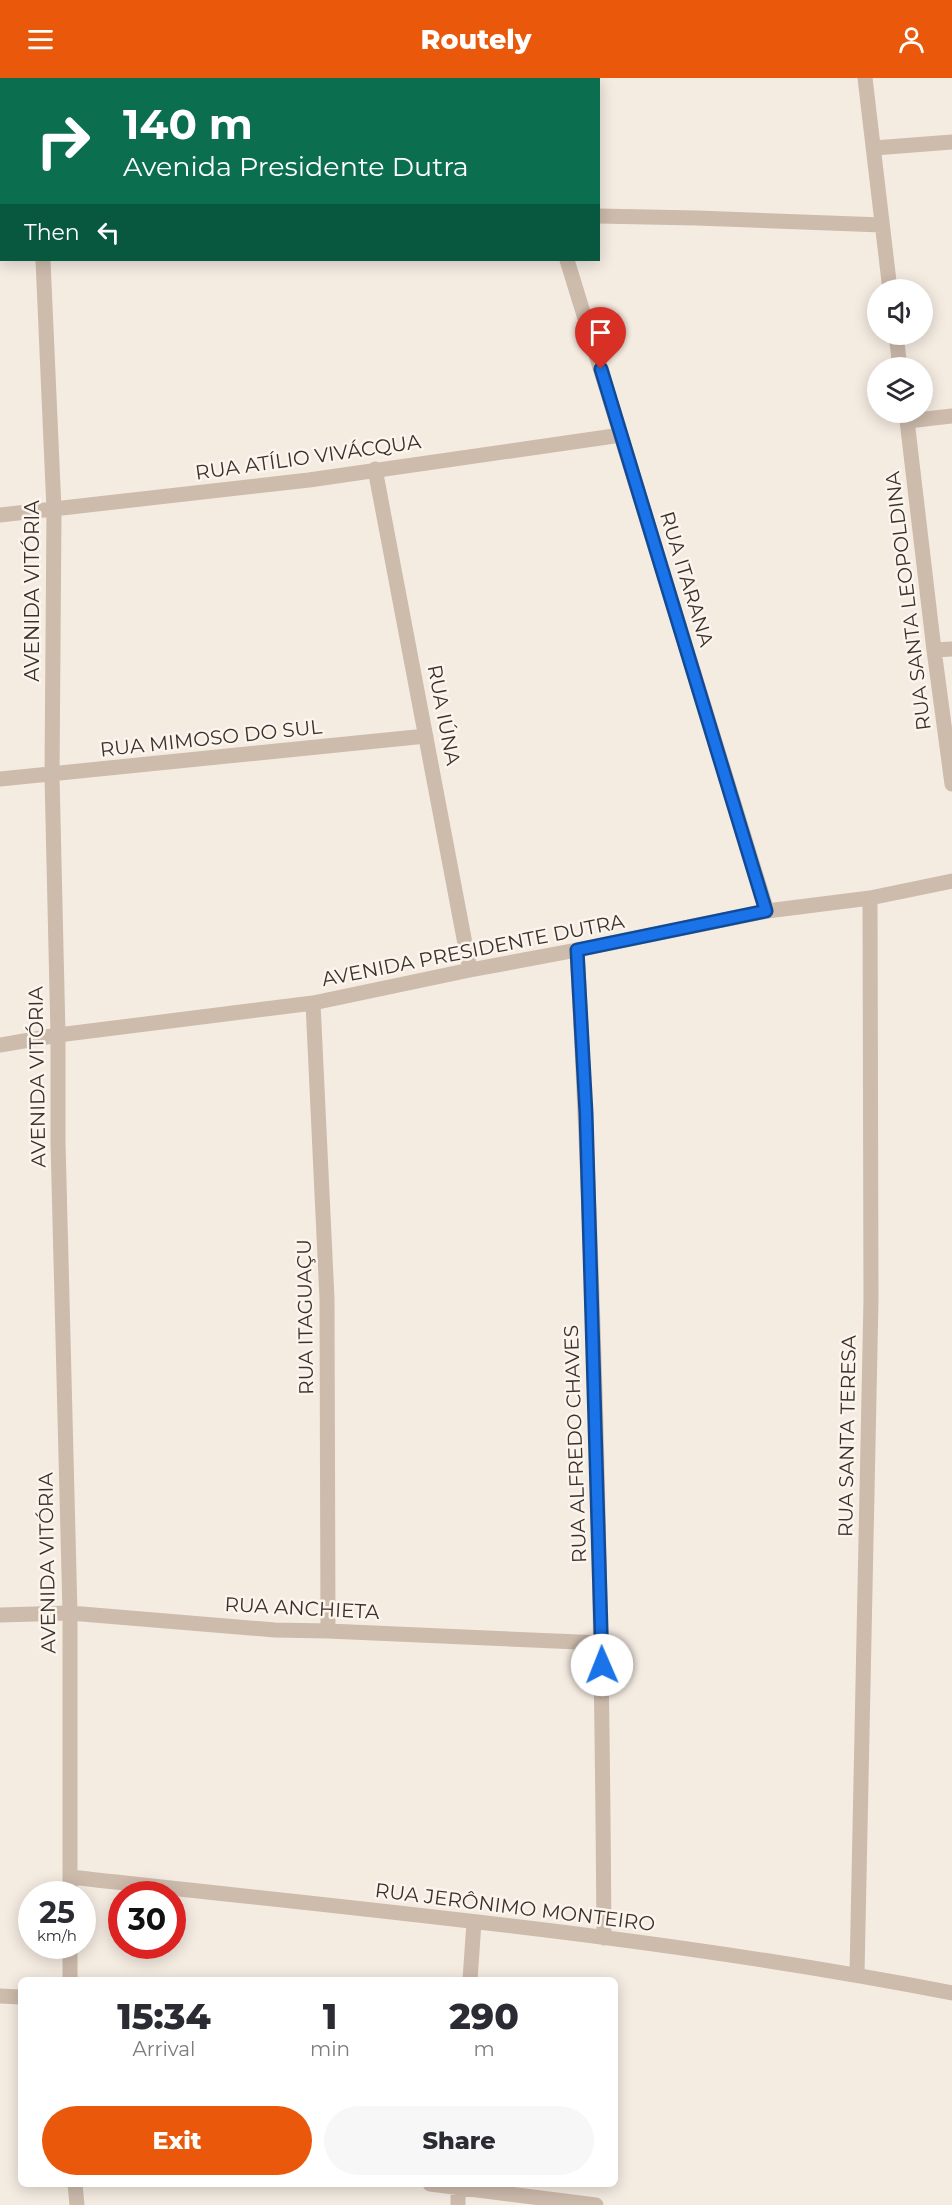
<!DOCTYPE html>
<html lang="en">
<head>
<meta charset="utf-8">
<style>
	body { margin:0; font-family:Montserrat,sans-serif; background:#f7f7f7; color:#2b2b33; height:100vh; display:flex; flex-direction:column; font-size:22px; white-space:nowrap }
	* { box-sizing:border-box; margin:0 }
	p { font-size:20px; color:#7c7c81 }
	.icon { flex:none; width:33px; height:33px; fill:none; stroke:currentColor; stroke-width:2; stroke-linecap:round; stroke-linejoin:round }
	.map { position:relative; flex:1; overflow:hidden }
	.side { position:absolute; left:18px; top:1899px; width:600px; height:210px; display:flex; flex-direction:column; background:#fff; border-radius:9px; box-shadow:0 3px 15px #0003 }
	.side>* { flex:none }
	.hud { position:absolute; left:0px; top:0px; width:600px; height:183px; box-shadow:0 3px 15px #0003; background:#0b6e4f; color:#fff; overflow:hidden }
	.buttons { position:absolute; left:867px; top:201px; display:grid; gap:12px }
	.buttons a { display:grid; place-items:center; width:66px; height:66px; border-radius:50%; background:#fff; box-shadow:0 3px 15px #0003; font-size:30px }
	.speed { position:absolute; left:18px; top:1803px; display:flex; gap:12px; font-size:30px; font-weight:700; text-align:center }
	.speed>* { display:grid; place-content:center; width:78px; height:78px; border-radius:50%; background:#fff; box-shadow:0 3px 15px #0003; line-height:1 }
	.speed small { font-size:15px; font-weight:400 }
	.speed .limit { border:9px solid #d22; background:#fff; color:#111 }
	.pin { position:absolute; display:grid; place-items:center; width:51px; height:51px; color:#fff; margin:-62px -26px; border-radius:50% 50% 50% 0; rotate:-45deg; box-shadow:0 0 6px #0007 }
	.pin .icon { rotate:45deg }
	.me { position:absolute; width:66px; margin:-33px; rotate:359deg; stroke-linejoin:round; filter:drop-shadow(0 0 4px #0008) }
	.turn { display:flex; align-items:center; gap:21px; height:126px; padding:0 24px; font-size:27px }
	.turn .icon { width:78px; height:78px; stroke-width:2.5 }
	.turn b { display:block; font-size:42px; line-height:51px }
	.then { display:flex; align-items:center; height:57px; padding:0 24px; background:#0003; gap:12px; font-size:22px }
	.eta { display:flex; justify-content:space-evenly; align-items:center; height:102px; text-align:center }
	.eta b { font-size:36px; font-weight:800; line-height:42px }
	.primary-button { display:flex; gap:12px; margin-top:auto; padding:12px 24px }
	.primary-button a { flex:1; height:69px; border-radius:36px; background:#ea580c; color:#fff; font-size:24px; font-weight:800; line-height:69px; text-align:center }
	.primary-button a+a { background:#f7f7f7; color:#2b2b33 }
	header { display:flex; justify-content:space-between; align-items:center; height:78px; padding:0 24px; background:#ea580c; color:#fff; font-size:27px; font-weight:800 }
	.map>svg:first-child { display:block }
	.lines { fill:none; stroke-linecap:round; stroke-linejoin:round }
	.minor { stroke:#cdbbac; stroke-width:15 }
	.route-casing { stroke:#114b97; stroke-width:15 }
	.route { stroke:#1a73e8; stroke-width:10 }
	.labels { text-anchor:middle; dominant-baseline:central; stroke-width:5; stroke-linejoin:round; paint-order:stroke }
	.street-label { font-size:20px; fill:#3b302b; stroke:#fbf5ee }
</style>
</head>
<body>
<header><svg class="icon" aria-label="menu" viewBox="0 0 24 24"><path d="M4 6h16M4 12h16M4 18h16"/></svg>Routely<svg class="icon" aria-label="person" viewBox="0 0 24 24"><circle cx="12" cy="8" r="4"/><path d="M4 21q1-7 8-7t8 7"/></svg></header>
<div class="map">
<svg width="952" height="2127" viewBox="0 0 952 2127">
	<rect width="100%" height="100%" fill="#f4ebe1"/>
	<g class="lines">
		<path class="minor" d="M40,0V2
			M865,0L890,212
			M874,70L952,64
			M598,138L697,140L882,147
			M0,157H2
			M43,182L54,432L52,698L58,957V1064L70,1535V1816
			M567,182L767,833
			M896,256L900,290
			M906,334L934,572L952,706
			M908,343L952,338
			M375,391L470,892
			M0,437L309,402L621,357
			M934,572L952,571
			M0,701L426,658
			M577,872C595,1201 602,1530 604,1860
			M313,925L327,1221L328,1553
			M0,967L58,957L313,925L470,892L577,872L767,833L870,820L952,803
			M0,1537L70,1535L275,1552L328,1553L602,1565
			M70,1799C365,1832 661,1858 952,1915
			M857,1896L871,1221L870,820
			M70,1902V1868
			M470,1902L474,1844
			M0,1918L21,1919
			M75,2106L77,2127
			M430,2106L596,2127
			M458,2127V2106"/>
	</g>
	<g class="lines">
		<defs>
			<path id="route" d="M601,291L766,833L577,872L586,1035L602,1587"/>
		</defs>
		<use href="#route" class="route-casing"/>
		<use href="#route" class="route"/>
	</g>
	<g class="labels">
		<g class="street-label">
			<text transform="translate(308 379) rotate(-8)">RUA ATÍLIO VIVÁCQUA</text>
			<text transform="translate(687 501) rotate(73)">RUA ITARANA</text>
			<text transform="translate(32 513) rotate(-90)">AVENIDA VITÓRIA</text>
			<text transform="translate(908 523) rotate(-97)">RUA SANTA LEOPOLDINA</text>
			<text transform="translate(444 637) rotate(79)">RUA IÚNA</text>
			<text transform="translate(211 660) rotate(-6)">RUA MIMOSO DO SUL</text>
			<text transform="translate(473 872) rotate(-11)">AVENIDA PRESIDENTE DUTRA</text>
			<text transform="translate(37 999) rotate(-91)">AVENIDA VITÓRIA</text>
			<text transform="translate(305 1239) rotate(-91)">RUA ITAGUAÇU</text>
			<text transform="translate(847 1358) rotate(-89)">RUA SANTA TERESA</text>
			<text transform="translate(575 1366) rotate(-92)">RUA ALFREDO CHAVES</text>
			<text transform="translate(47 1485) rotate(-91)">AVENIDA VITÓRIA</text>
			<text transform="translate(302 1530) rotate(3)">RUA ANCHIETA</text>
			<text transform="translate(515 1829) rotate(7)">RUA JERÔNIMO MONTEIRO</text>
		</g>
	</g>
</svg>
<div class="buttons">
<a><svg class="icon" aria-label="sound" viewBox="0 0 24 24"><path d="M4 9h4l5-4v14l-5-4H4zM17 9q2 3 0 6"/></svg></a>
<a><svg class="icon" aria-label="layers" viewBox="0 0 24 24"><path d="M12 4l9 5-9 5-9-5zM3 14l9 5 9-5"/></svg></a>
</div>
<div class="speed"><div>25<small>km/h</small></div><div class="limit">30</div></div>
<div class="pin" style="left:601px;top:291px;background:#d93025"><svg class="icon" aria-label="arrive" viewBox="0 0 24 24"><path d="M6 21V4h12l-3 4 3 4H6"/></svg></div>
<svg class="me" style="left:602px;top:1587px" viewBox="-20 -20 40 40"><circle r="19" fill="#fff"/><path d="M0-13L10 11 0 6-10 11z" fill="#1a73e8"/></svg>
<div class="hud">
<div class="turn"><svg class="icon" aria-label="right" viewBox="0 0 24 24"><path d="M7 20v-9h11M14 6l5 5-5 5"/></svg><div><b>140 m</b>Avenida Presidente Dutra</div></div>
<div class="then">Then<svg class="icon" aria-label="left" viewBox="0 0 24 24"><path d="M17 20v-9H6M10 6l-5 5 5 5"/></svg></div>
</div>
<section class="side">
<div class="eta">
<div><b>15:34</b><p>Arrival</p></div>
<div><b>1</b><p>min</p></div>
<div><b>290</b><p>m</p></div>
</div>
<div class="primary-button"><a>Exit</a><a>Share</a></div>
</section>
</div>
</body>
</html>
